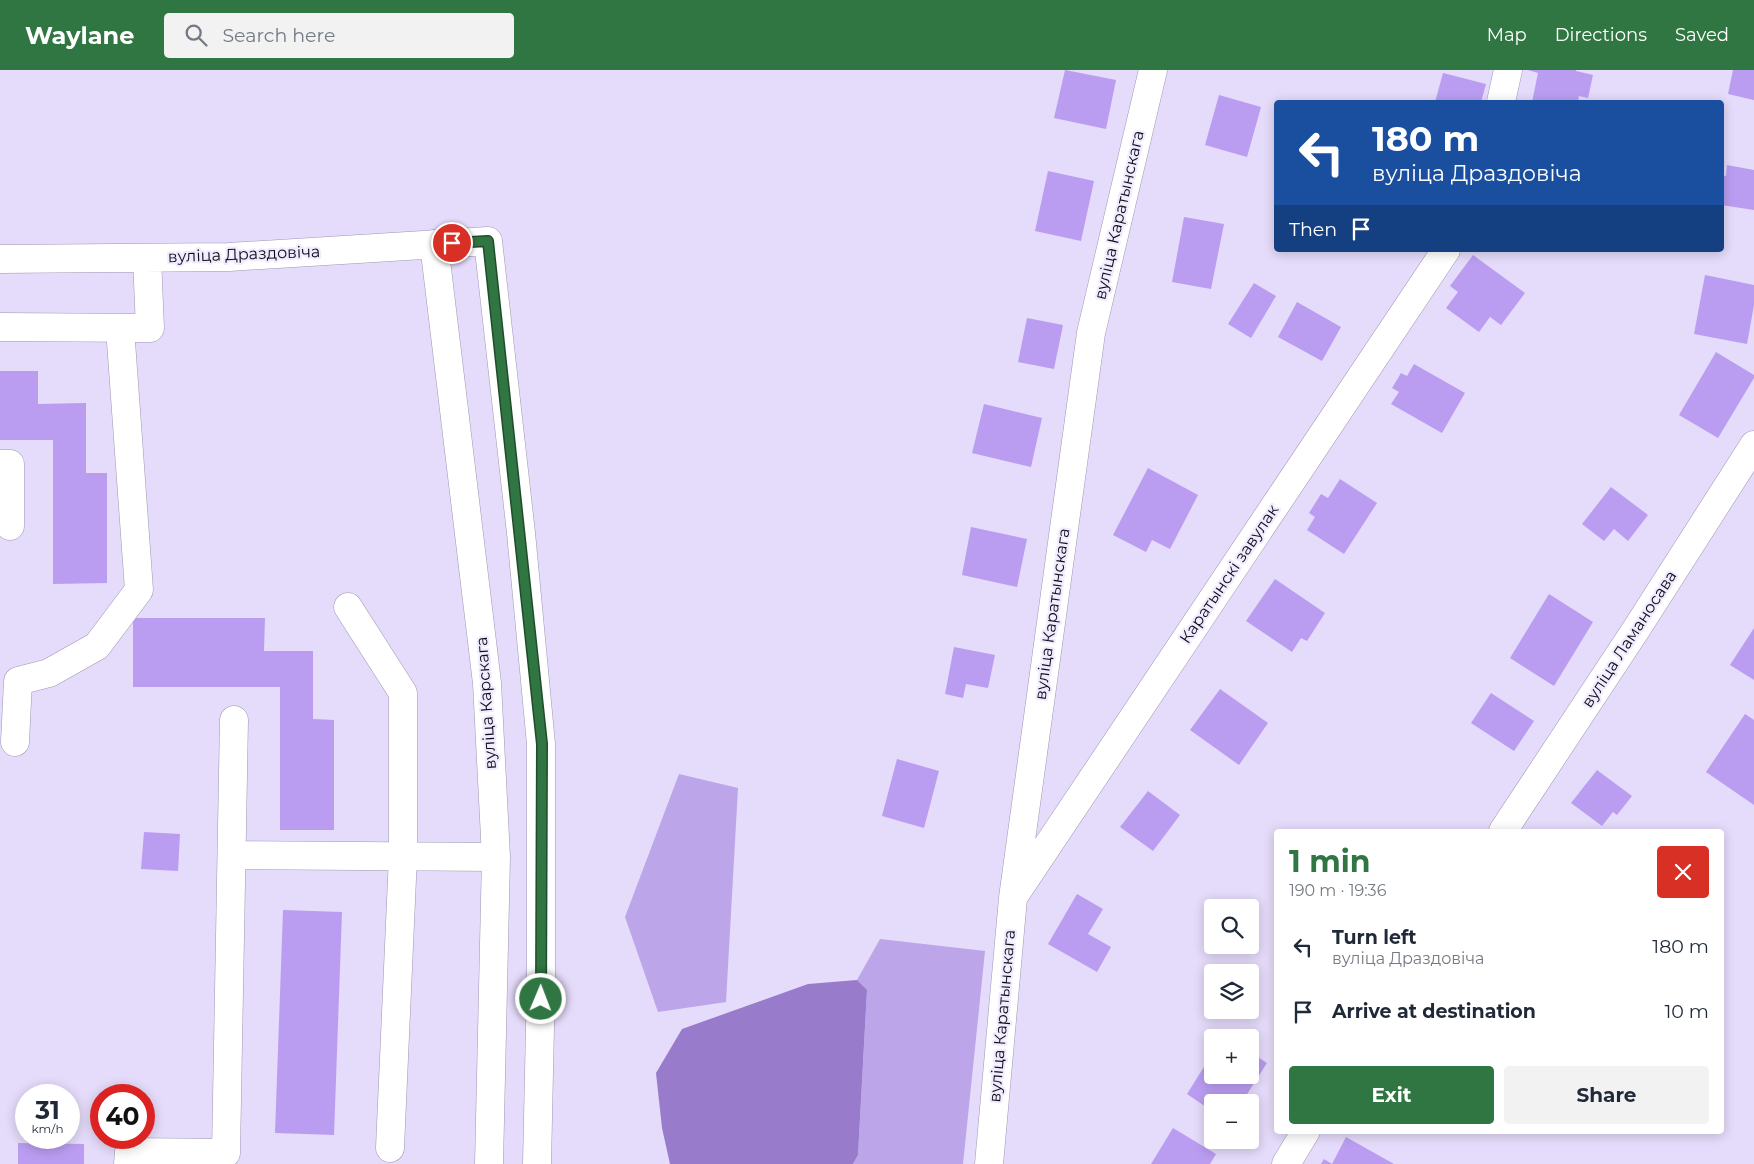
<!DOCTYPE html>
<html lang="en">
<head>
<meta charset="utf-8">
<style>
	body { margin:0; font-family:Montserrat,sans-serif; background:#f2f2f3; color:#1f2937; height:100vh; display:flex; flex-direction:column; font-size:19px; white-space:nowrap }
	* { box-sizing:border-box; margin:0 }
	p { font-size:16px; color:#747a83 }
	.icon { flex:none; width:28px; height:28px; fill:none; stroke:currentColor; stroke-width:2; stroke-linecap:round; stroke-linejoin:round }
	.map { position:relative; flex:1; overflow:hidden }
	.drawer { position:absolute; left:1274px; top:759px; width:450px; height:305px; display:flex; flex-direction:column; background:#fff; border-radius:5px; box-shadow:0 2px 12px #0003 }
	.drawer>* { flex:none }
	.top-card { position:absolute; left:1274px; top:30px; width:450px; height:152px; border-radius:5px; box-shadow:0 2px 12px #0003; background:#1a4fa0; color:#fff; overflow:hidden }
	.tools { position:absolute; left:1204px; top:829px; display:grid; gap:10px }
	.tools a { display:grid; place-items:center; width:55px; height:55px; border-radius:5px; background:#fff; box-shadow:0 2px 12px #0003; font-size:25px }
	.speed { position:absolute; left:15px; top:1014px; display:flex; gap:10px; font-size:25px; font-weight:700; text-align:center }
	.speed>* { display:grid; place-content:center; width:65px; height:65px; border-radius:50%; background:#fff; box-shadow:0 2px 12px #0003; line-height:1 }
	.speed small { font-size:12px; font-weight:400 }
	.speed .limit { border:8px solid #d22; background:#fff; color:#111 }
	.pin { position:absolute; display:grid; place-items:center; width:42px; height:42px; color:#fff; margin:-21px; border:2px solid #fff; border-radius:50%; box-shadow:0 1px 5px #0007 }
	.me { position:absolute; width:55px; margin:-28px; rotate:1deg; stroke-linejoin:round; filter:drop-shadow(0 0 4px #0008) }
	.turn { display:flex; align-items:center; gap:18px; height:105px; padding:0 15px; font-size:22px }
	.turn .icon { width:65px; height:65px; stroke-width:2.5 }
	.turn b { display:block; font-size:35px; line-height:42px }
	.then { display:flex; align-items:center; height:48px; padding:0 15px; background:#0003; gap:10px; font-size:19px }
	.round { display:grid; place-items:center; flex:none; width:52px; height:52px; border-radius:5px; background:#f2f2f3 }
	.headline { display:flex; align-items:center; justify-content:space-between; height:85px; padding:0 15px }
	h1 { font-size:30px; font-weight:700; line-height:38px; color:#307642 }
	.button { display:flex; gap:10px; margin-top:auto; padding:10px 15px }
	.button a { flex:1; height:58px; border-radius:5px; background:#307642; color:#fff; font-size:20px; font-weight:700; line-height:58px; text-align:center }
	.button a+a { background:#f2f2f3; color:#1f2937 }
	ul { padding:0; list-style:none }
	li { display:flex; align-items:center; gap:15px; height:65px; padding:0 15px }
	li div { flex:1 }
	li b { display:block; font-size:19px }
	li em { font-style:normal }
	header { display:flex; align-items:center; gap:30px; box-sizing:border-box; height:70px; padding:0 25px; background:#307642; color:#fff }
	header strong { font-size:24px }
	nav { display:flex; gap:28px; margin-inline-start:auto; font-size:18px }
	.search { width:350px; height:45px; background:#f2f2f3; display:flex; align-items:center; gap:12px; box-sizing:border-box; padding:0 18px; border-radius:5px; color:#747a83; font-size:19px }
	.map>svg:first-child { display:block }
	.green { fill:#bca5e8 }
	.water { fill:#997bcc }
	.building { fill:#ba9df1 }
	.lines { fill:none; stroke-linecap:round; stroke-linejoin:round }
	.minor-casing { stroke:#9f96b3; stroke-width:29 }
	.minor { stroke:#fff; stroke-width:28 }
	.route-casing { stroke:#1f4d2b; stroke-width:12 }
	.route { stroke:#307642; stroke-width:9 }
	.labels { text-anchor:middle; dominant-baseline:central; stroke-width:4.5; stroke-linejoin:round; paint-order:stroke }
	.street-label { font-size:16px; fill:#0f0b15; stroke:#f0ebfe }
</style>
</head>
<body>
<header>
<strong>Waylane</strong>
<div class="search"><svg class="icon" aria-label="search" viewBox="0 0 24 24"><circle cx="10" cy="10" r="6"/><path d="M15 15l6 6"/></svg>Search here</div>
<nav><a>Map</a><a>Directions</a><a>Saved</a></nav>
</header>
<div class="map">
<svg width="1754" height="1094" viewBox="0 0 1754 1094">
	<rect width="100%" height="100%" fill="#e5dbfa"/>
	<path class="green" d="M679,704L738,718L726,932L658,942L625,847Z
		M880,869L985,881L963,1094H853L858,1085L867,921L857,910Z"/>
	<path class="water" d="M857,910L867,920L858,1085L853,1094H670L662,1058L656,1003L682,959L808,914Z"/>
	<path class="building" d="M1065,0L1116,10L1106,59L1054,48Z
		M1528,0H1576V1L1593,5L1588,28L1579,26L1578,32H1532L1538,3Z
		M1733,0H1754V30L1728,24Z
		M1443,3L1486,14L1481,32H1435Z
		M1219,25L1261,37L1247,87L1205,75Z
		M1727,95L1754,100V140L1721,135V105L1726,106Z
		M1048,101L1094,111L1081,171L1035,161Z
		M1184,147L1224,154L1211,219L1172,212Z
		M1473,185L1525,223L1501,255L1490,247L1479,262L1446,238L1458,222L1450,216Z
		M1705,205L1754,215V235L1747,274L1694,264Z
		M1254,213L1276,226L1251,268L1228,254Z
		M1297,232L1341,257L1322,291L1278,267Z
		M1027,248L1063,255L1054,299L1018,292Z
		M1716,282L1754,305V308L1718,368L1679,345Z
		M1414,294L1465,323L1442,363L1391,334L1399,322L1392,318L1401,303L1407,306Z
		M0,301H38V334L86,333V403H107V513L53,514V370H0Z
		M984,334L1042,348L1031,397L972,383Z
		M1148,398L1198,425L1170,479L1152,470L1146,482L1113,465Z
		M1340,409L1377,433L1344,484L1307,460L1315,447L1309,443L1321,424L1328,428Z
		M1611,417L1648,445L1628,471L1614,459L1604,471L1582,454Z
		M971,457L1027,469L1017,517L962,505Z
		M1275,509L1325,543L1307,571L1301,568L1292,582L1246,551Z
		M1549,524L1593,552L1554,616L1510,588Z
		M133,548H265L264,581H313V649L334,650V760H280V617H133Z
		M1754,558V610L1730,595Z
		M954,577L995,585L988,618L966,614L963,628L945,624Z
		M1220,619L1268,653L1239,695L1190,660Z
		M1491,623L1534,651L1514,681L1471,653Z
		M1745,644L1754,650V735L1706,702Z
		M897,689L939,701L924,758L882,746Z
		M1597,700L1632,726L1617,745L1613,742L1602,756L1571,733Z
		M1148,721L1180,745L1153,781L1120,757Z
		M144,762L180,764L178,801L141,799Z
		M1077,824L1103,839L1088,864L1111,877L1097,902L1048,874Z
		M283,840L342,842L334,1065L275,1063Z
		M1250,982L1267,993L1242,1032H1212V1041L1187,1024L1212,984V1005H1250Z
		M1173,1058L1216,1084L1210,1094H1151Z
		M1346,1067L1394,1094H1321L1324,1089L1332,1094Z
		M18,1073L84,1074V1094H18Z"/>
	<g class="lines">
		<defs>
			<path id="minor" d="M1501,32L1508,0
				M434,174L487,613L496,787L489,1094
				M0,189L229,187L488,171L521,463L541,674V911L537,1094
				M0,257L150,258L147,188
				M0,394H10V456
				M348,537L403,623V786L390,1078
				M15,672L18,611L49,603L97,576L139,520L120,258
				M1503,761L1637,558L1754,375
				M232,785L496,787
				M1016,823L1446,180
				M128,1094L129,1082L226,1083L234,650
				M989,1094L1013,828L1091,263L1153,0
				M1286,1094L1306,1061"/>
		</defs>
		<use href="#minor" class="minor-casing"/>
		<use href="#minor" class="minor"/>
	</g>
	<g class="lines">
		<defs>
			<path id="route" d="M452,173L488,171L542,674L541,929"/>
		</defs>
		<use href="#route" class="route-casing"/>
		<use href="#route" class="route"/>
	</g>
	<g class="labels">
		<g class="street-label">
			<text transform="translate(1119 145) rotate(-77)">вуліца Каратынскага</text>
			<text transform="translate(244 184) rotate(-2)">вуліца Драздовіча</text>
			<text transform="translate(1229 504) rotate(-56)">Каратынскі завулак</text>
			<text transform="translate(1052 544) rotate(-82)">вуліца Каратынскага</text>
			<text transform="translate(1629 569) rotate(-57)">вуліца Ламаносава</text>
			<text transform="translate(486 633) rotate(-94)">вуліца Карскага</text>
			<text transform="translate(1002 946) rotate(-85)">вуліца Каратынскага</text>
		</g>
	</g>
</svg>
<div class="tools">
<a><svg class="icon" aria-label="search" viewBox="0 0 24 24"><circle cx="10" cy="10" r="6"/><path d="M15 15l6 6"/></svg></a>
<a><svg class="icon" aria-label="layers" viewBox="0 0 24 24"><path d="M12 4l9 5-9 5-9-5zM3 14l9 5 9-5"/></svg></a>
<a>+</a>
<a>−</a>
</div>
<div class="speed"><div>31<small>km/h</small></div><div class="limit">40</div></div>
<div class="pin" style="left:452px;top:173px;background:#d93025"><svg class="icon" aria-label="arrive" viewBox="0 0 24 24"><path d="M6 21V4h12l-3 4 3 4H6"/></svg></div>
<svg class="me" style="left:541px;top:929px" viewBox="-20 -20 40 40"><circle r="17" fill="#307642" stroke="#fff" stroke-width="3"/><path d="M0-11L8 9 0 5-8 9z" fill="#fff"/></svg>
<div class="top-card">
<div class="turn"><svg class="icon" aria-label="left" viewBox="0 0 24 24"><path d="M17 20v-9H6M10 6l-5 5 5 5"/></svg><div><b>180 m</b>вуліца Драздовіча</div></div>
<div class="then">Then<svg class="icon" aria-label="arrive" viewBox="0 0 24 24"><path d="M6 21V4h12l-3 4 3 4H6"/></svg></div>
</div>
<section class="drawer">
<div class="headline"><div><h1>1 min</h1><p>190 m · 19:36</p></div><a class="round" style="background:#d93025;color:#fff"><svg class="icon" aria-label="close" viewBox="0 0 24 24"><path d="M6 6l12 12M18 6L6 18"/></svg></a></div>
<ul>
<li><svg class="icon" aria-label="left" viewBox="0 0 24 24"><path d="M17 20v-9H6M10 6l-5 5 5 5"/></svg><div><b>Turn left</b><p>вуліца Драздовіча</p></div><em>180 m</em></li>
<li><svg class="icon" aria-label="arrive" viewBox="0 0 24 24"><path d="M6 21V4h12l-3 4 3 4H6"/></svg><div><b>Arrive at destination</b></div><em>10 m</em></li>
</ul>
<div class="button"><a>Exit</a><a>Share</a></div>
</section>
</div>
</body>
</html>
